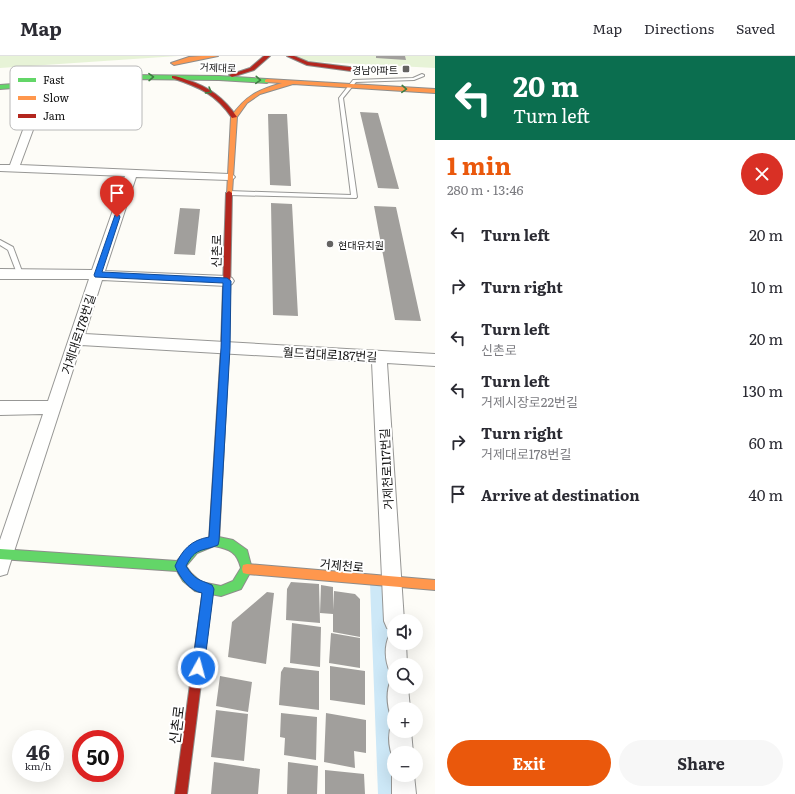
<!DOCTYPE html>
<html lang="en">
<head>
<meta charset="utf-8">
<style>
	body { margin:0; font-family:Literata,"Noto Sans KR",serif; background:#f7f7f7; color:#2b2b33; height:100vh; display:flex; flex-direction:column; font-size:15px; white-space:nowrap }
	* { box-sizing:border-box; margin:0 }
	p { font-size:13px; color:#7c7c81 }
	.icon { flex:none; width:22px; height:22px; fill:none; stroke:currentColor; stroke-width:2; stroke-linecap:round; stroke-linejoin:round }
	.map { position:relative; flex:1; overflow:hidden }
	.sheet { display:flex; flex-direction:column; background:#fff; width:360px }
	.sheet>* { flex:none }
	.guide { background:#0b6e4f; color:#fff; overflow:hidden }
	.tools { position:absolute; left:387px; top:558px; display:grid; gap:8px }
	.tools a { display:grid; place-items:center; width:36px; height:36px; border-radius:50%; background:#fff; box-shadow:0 4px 16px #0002; font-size:20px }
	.speed { position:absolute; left:12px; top:674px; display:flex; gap:8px; font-size:20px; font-weight:700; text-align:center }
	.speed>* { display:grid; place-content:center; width:52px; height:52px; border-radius:50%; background:#fff; box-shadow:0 4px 16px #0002; line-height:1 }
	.speed small { font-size:10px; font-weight:400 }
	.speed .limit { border:6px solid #d22; background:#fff; color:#111 }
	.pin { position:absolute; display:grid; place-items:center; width:34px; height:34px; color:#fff; margin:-41px -17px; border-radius:50% 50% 50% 0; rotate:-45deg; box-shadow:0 0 4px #0007 }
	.pin .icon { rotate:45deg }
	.me { position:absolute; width:44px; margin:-22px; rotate:7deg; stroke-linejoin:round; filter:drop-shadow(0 0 3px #0008) }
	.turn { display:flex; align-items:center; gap:14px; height:84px; padding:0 12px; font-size:18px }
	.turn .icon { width:52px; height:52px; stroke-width:2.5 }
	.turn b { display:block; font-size:28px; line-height:34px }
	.round { display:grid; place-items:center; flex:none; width:42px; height:42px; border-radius:21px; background:#f7f7f7 }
	.head { display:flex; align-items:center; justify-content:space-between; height:68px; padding:0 12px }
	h1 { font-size:24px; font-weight:700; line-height:30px; color:#ea580c }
	.primary-button { display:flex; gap:8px; margin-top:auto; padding:8px 12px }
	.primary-button a { flex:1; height:46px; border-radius:24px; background:#ea580c; color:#fff; font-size:16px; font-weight:700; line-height:46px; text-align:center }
	.primary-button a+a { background:#f7f7f7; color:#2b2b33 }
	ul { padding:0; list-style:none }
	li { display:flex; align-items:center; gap:12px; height:52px; padding:0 12px }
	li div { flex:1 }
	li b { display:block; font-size:15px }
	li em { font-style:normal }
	header { display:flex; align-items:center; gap:24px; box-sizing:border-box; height:56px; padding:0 20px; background:#fff; border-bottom:1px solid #e1e1e2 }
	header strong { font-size:19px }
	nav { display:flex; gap:22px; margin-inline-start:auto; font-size:14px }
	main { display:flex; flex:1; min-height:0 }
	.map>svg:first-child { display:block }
	.green { fill:#e7f3d7 }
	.water { fill:#cde8f7 }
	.building { fill:#a19f9c }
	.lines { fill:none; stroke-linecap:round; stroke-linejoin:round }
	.lane-casing { stroke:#979795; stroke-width:2 }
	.street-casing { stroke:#979795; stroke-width:2 }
	.fast-casing { stroke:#8e8d8b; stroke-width:2 }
	.slow-casing { stroke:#8e8d8b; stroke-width:2 }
	.jam-casing { stroke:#8e8d8b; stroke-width:2 }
	.lane { fill:#fffffe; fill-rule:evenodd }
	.street { fill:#fffffe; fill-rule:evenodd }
	.fast { fill:#63d668; fill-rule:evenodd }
	.slow { fill:#ff974d; fill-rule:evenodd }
	.jam { fill:#b3261e; fill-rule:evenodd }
	.oneway { stroke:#3e7d41 }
	.route { fill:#1a73e8; stroke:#114b97 }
	.poi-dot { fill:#646362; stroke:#fff; stroke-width:1.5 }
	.labels { text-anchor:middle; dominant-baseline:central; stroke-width:4; stroke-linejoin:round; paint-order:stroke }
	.far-street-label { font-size:10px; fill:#111; stroke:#fff }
	.far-poi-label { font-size:10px; fill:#111; stroke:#fff; text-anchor:end }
	.street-label { font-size:12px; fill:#111; stroke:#fff }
	.near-street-label { font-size:14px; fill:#111; stroke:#fff }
	.key { fill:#fff; stroke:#b8b8b8; stroke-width:1 }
	.key-label { font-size:11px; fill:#111 }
</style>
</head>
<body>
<header>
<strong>Map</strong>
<nav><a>Map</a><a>Directions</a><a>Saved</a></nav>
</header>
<main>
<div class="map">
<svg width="435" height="738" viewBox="0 0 435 738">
	<rect width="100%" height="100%" fill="#fdfcf7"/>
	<path class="green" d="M0,0H178L0,12Z
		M295,0H435V12L303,5Z"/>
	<path class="water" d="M370,527L397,531L394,565V719L405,738H378Z"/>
	<path class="building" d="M376,0H405L406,4L376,2Z
		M360,56L378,57L399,133L378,132Z
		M268,58H287L291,130L270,129Z
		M271,147L292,148L298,260L273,259Z
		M374,150L396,151L421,265L395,264Z
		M180,152L200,153L195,199L174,198Z
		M291,526L319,528L320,567L286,564L287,533Z
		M321,529L333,531V554L334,535L355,538L360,543V581L333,576V558L320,557Z
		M267,536L274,537L266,608L228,601L232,566Z
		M292,567L321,571L320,611L290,607Z
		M331,577L360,582V612L329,607Z
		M330,610L365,615V649L330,644Z
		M284,611L319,615V654L279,649L281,616Z
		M220,620L252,626L248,656L216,650Z
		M216,654L248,658L244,705L211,701Z
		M281,657L317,661L316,704L284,699L285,682L280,681Z
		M326,657L366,664V697L354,695L355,712L324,706Z
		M214,706L260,713L258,738H211Z
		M288,706L318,710L317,738H287Z
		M325,714L364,718L365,738H325Z"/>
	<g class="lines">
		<defs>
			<path id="lane" d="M422,18L424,19V20L414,24L356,26L343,42L357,141L356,142L229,139L226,137L229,135L351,139L339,42L353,24L413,22Z
				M0,184L13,191L23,218L22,220H18L8,194L0,189Z"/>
			<path id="street" d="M45,25L50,28L20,109L229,118L233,119L235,121L233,123L229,124L136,121L105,215L227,220L232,222L234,225L232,228L227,230L102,224L85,278L435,298V310L387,307L404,565H394V575L387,572L384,565L372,306L81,289L9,511L7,518L0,520V484L43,358L0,359V345H48L89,223H0V213L92,214L125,120L0,115V109H10L40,28Z
				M394,578V587H406L407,609H394V618L390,616C385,605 384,591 389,580Z
				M394,622V631H408L410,653H394V662L391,661C387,649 386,635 391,624Z
				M392,667H394V675H411L413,697H394V705C389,693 387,679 392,667Z
				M394,713V719H414L416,738H392V719Z"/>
			<path id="fast" d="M132,19L219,20L267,23L270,25L267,27L219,24L132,23L0,33V29Z
				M214,480L233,484L247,494L252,513L241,533L221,540L195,535L183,525L177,515L0,503V493L177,505L190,490ZM214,490C230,493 237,496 241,512L233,525L221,530L201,526L191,517L186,510L197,497Z"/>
			<path id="slow" d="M202,0H218L174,9L171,7L189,1Z
				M267,23L435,33V37L293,28L260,38L247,47L237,61L232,137L229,139L227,138L231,61C245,40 258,34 282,27L265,26V24Z
				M247,508L435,524V534L247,518L243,517L242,513L243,509Z"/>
			<path id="jam" d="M264,0H270L254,14L232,21L229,19L250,12Z
				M287,0H294L308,6L366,13L369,15L366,17L307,9Z
				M172,20C177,20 182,22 187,24C209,31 224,42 237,61L232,62C216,38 199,31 172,22Z
				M229,135L232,137L229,292L219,485L218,488L214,490L210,488L209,485L221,292L226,137Z
				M208,528L212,529L213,533L187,738H175L203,533L204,529Z"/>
		</defs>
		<use href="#lane" class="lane-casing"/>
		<use href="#street" class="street-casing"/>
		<use href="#fast" class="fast-casing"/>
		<use href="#slow" class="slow-casing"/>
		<use href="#jam" class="jam-casing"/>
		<use href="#lane" class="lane"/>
		<use href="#street" class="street"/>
		<use href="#fast" class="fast"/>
		<use href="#slow" class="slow"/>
		<use href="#jam" class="jam"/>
	</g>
	<defs><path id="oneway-chevron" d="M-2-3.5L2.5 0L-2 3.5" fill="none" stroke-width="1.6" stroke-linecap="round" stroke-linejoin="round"/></defs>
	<g class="oneway">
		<use href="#oneway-chevron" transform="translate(151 21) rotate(-1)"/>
		<use href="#oneway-chevron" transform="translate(258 24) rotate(4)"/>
		<use href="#oneway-chevron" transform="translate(404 33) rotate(3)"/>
		<use href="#oneway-chevron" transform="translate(209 35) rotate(31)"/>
	</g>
	<path class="route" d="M115,159H119L120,161L102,216L227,222L231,225L230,292L219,485L218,489C201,496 196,491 186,510C195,524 198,523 212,529L214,533L204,612L202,616L198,618L194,616L192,612L202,537C190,535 180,522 175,510C182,494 191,484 209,481L221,292L223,227L95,221L94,219Z"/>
	<g class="poi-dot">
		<rect x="402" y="9" width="8" height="8" rx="2"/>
		<circle cx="330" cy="188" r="4"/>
	</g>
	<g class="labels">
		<g class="far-street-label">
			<text transform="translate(218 11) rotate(2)">거제대로</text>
		</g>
		<g class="far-poi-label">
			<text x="398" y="13">경남아파트</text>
			<text x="338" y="188" text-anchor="start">현대유치원</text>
		</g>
		<g class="street-label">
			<text transform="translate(216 195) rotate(-89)">신촌로</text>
			<text transform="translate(78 278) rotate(-72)">거제대로178번길</text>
			<text transform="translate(330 298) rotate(3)">월드컵대로187번길</text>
			<text transform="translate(386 413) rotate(-93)">거제천로117번길</text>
			<text transform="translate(342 509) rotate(5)">거제천로</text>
		</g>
		<g class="near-street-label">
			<text transform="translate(176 669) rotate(-83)">신촌로</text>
		</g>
	</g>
	<rect x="10" y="10" width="132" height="64" rx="6" class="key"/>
	<rect x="18" y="22" width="18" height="4" fill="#63d668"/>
	<rect x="18" y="40" width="18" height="4" fill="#ff974d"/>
	<rect x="18" y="58" width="18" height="4" fill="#b3261e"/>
	<g class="key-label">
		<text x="43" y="28">Fast</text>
		<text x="43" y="46">Slow</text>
		<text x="43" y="64">Jam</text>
	</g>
</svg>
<div class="tools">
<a><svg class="icon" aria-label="sound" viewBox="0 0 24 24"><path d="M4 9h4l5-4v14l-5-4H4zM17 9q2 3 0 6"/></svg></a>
<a><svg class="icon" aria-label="search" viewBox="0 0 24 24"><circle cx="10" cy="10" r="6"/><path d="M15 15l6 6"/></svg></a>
<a>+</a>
<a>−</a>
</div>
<div class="speed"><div>46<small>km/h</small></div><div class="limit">50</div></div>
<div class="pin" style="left:117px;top:161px;background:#d93025"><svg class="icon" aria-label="arrive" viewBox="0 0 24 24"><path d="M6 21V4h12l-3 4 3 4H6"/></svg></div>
<svg class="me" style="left:198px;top:612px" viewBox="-20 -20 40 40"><circle r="17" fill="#1a73e8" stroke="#fff" stroke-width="3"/><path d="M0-11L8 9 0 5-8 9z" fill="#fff"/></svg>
</div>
<section class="sheet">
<div class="guide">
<div class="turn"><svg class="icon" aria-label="left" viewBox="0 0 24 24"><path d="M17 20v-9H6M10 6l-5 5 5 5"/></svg><div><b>20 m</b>Turn left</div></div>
</div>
<div class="head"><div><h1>1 min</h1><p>280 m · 13:46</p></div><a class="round" style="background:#d93025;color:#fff"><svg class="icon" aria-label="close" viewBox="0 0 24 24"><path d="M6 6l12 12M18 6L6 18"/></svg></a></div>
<ul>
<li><svg class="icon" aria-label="left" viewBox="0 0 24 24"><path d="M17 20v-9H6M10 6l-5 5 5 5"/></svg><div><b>Turn left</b></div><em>20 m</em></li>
<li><svg class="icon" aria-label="right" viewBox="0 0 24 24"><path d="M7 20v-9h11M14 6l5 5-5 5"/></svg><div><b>Turn right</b></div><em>10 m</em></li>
<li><svg class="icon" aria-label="left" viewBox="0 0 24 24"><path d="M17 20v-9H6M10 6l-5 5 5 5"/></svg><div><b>Turn left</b><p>신촌로</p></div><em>20 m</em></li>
<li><svg class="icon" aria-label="left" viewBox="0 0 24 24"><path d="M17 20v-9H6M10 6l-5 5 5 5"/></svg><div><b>Turn left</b><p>거제시장로22번길</p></div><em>130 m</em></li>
<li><svg class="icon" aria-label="right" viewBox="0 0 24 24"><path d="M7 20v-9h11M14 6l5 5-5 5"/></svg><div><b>Turn right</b><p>거제대로178번길</p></div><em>60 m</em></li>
<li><svg class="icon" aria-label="arrive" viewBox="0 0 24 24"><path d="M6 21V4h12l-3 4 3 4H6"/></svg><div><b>Arrive at destination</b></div><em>40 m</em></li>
</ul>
<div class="primary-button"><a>Exit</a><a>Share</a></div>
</section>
</main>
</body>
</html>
